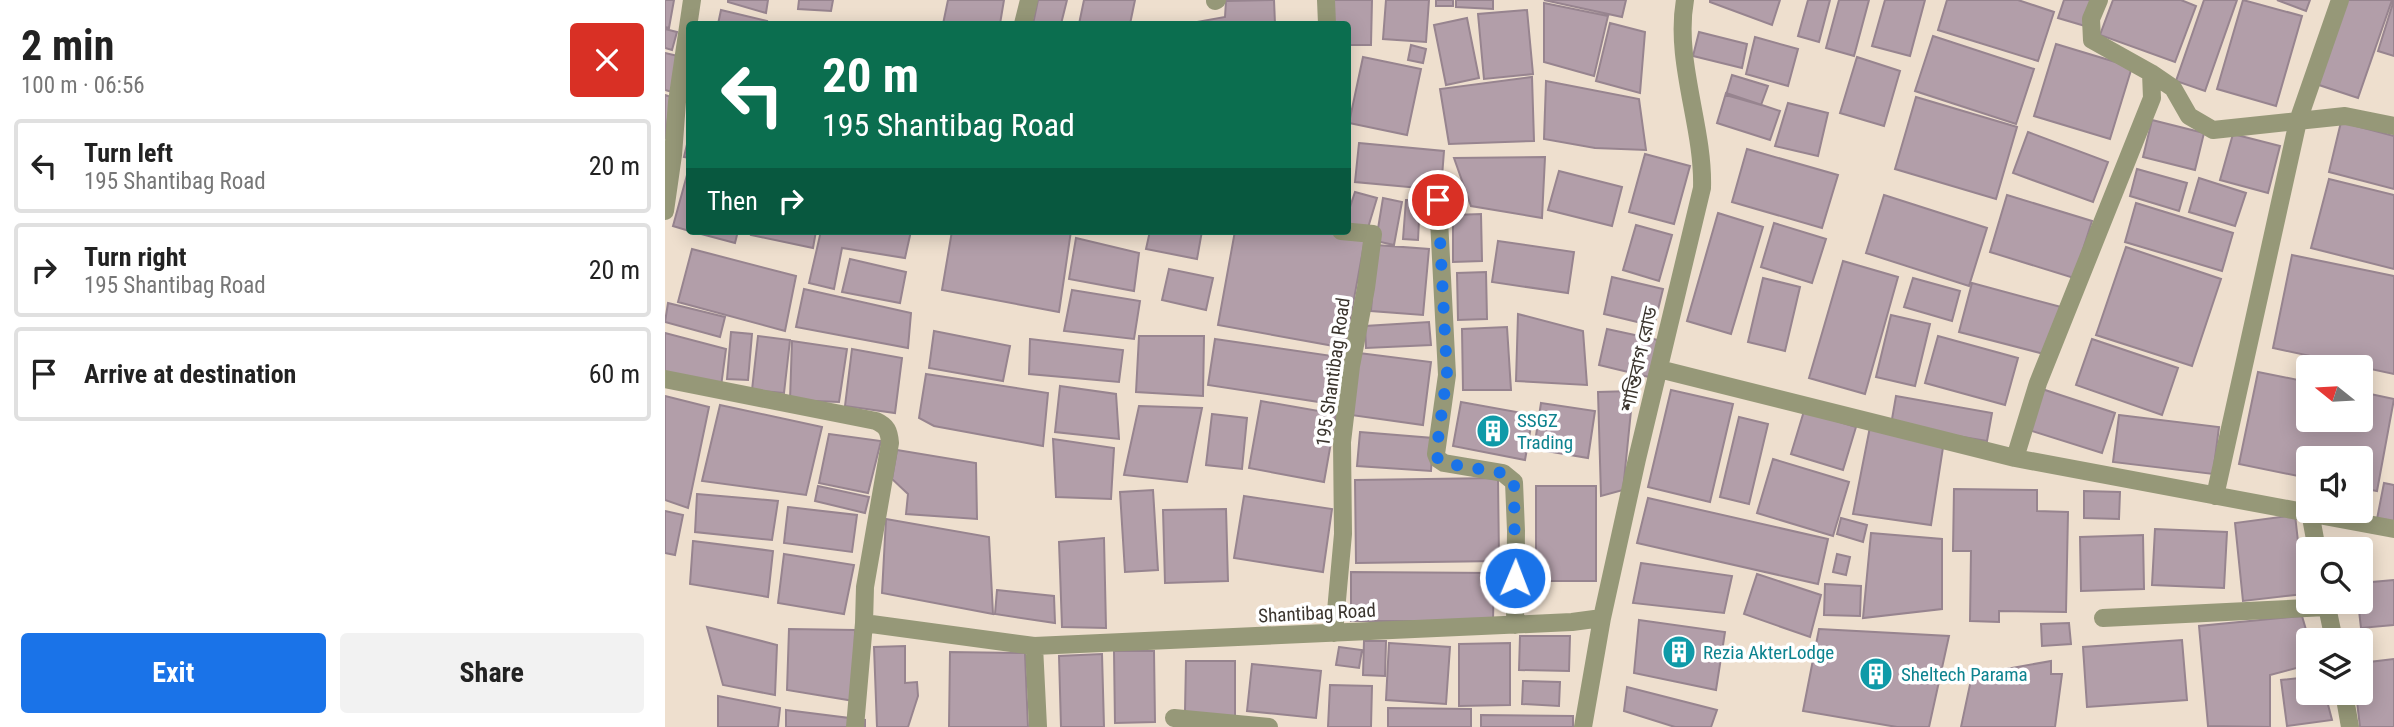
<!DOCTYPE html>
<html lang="en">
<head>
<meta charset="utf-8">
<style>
	body { margin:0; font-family:"Roboto Condensed","Noto Sans Bengali",sans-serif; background:#f2f2f2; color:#222; height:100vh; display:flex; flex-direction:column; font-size:26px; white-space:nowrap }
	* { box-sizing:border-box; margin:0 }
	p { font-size:23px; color:#767676 }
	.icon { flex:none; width:38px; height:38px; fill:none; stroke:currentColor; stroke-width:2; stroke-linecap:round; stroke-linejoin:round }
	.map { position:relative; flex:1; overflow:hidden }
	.details { display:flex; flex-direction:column; background:#fff; width:665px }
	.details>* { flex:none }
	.hud { position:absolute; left:21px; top:21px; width:665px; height:214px; border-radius:7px; box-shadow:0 4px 18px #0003; background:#0b6e4f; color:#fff; overflow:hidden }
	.needle { width:46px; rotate:288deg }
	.buttons { position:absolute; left:1631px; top:355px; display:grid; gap:14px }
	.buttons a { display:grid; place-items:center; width:77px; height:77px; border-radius:7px; background:#fff; box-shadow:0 4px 18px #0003; font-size:35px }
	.pin { position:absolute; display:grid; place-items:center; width:60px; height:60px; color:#fff; margin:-30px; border:4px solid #fff; border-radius:50%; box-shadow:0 2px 7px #0007 }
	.me { position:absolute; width:77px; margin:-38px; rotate:1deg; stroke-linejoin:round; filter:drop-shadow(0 0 5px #0008) }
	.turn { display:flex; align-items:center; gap:24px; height:147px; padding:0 21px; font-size:32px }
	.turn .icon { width:91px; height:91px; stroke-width:2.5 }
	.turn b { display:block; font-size:49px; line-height:60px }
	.then { display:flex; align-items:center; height:66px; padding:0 21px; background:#0003; gap:14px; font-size:26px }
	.round { display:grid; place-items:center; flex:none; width:74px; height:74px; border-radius:7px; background:#f2f2f2 }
	.overview { display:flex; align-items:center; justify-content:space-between; height:119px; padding:0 21px }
	h1 { font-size:42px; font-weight:700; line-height:52px }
	.action { display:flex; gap:14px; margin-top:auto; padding:14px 21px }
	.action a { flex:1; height:80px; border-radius:7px; background:#1a73e8; color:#fff; font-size:28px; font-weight:700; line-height:80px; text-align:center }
	.action a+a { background:#f2f2f2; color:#222 }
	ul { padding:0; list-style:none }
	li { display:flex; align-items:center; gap:21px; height:94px; margin:0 14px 10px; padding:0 7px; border:4px solid #e0e0e0; border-radius:7px }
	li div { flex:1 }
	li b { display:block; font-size:26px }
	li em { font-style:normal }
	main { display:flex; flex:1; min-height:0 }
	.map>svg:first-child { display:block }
	.building { fill:#b29ea9; stroke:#97848f; stroke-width:2 }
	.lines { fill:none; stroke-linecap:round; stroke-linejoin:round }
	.minor { stroke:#969878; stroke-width:18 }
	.route { stroke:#1a73e8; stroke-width:12; stroke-dasharray:0 21.6 }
	.labels { text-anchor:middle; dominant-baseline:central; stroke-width:7; stroke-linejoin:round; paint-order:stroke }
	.street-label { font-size:19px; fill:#3a342d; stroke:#fff }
	.culture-label { font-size:19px; fill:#0d838f; stroke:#fff; text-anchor:start }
</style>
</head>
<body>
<main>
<section class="details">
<div class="overview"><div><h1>2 min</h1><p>100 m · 06:56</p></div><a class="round" style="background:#d93025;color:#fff"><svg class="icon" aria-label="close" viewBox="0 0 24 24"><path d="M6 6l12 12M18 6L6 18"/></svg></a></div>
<ul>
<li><svg class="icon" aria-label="left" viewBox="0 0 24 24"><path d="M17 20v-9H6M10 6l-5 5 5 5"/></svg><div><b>Turn left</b><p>195 Shantibag Road</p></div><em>20 m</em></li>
<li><svg class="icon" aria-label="right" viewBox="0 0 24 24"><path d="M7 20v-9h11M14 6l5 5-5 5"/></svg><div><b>Turn right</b><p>195 Shantibag Road</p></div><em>20 m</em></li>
<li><svg class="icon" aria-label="arrive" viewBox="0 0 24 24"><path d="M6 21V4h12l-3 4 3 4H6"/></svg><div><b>Arrive at destination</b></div><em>60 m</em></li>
</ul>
<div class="action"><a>Exit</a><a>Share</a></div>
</section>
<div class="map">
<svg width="1729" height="727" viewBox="0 0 1729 727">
	<rect width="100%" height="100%" fill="#eedfce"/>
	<path class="building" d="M0,0H9L4,28L0,27Z
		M63,0H103L101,13L63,2Z
		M134,0H168L166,11L133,9Z
		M283,0H339L335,24H278Z
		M373,0H402L396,24H368Z
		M419,0H470L465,24H414Z
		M609,0L610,24H521L560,17L561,1Z
		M668,0H707L706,45H682V24H667Z
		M721,0H764L761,42L718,39Z
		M771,0H788V6H771Z
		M791,0H828V9L791,7Z
		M879,0H961L957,17Z
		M1045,0H1115L1107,25L1045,2Z
		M1143,0H1165L1154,42L1133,36Z
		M1174,0H1204L1189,56L1161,48Z
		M1220,0H1260L1245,56L1207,46Z
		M1282,0H1353L1389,12L1373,61L1273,30Z
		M1399,0H1428L1420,26L1393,18Z
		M1448,0H1516L1531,6L1510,62L1435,35Z
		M1539,0H1572L1540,91L1511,81Z
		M1578,0L1637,16L1611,106L1552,89Z
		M1612,0H1645L1641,11Z
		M1679,0H1727L1693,98L1651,84Z
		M1729,0V56L1713,51Z
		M879,3L943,16L929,76L879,62Z
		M56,10L102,21L101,24H53Z
		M862,10L868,74L819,79L813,14Z
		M802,18L814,78L781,85L769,25Z
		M945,23L980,32L975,93L931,81Z
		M0,29L12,32L7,50L0,48Z
		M1034,32L1082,44L1077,68L1028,56Z
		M1268,36L1369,69L1351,124L1250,91Z
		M1090,37L1133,49L1123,86L1081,74Z
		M1391,44L1467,67L1445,139L1369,116Z
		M746,45L761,49L758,63L743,60Z
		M0,53L13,56L7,92L0,90Z
		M698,57L756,69L742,135L684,123Z
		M1192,57L1235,71L1219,126L1175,113Z
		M1067,75L1103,86L1096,105L1061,95Z
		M867,77L869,141L784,144L775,89Z
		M881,81L974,99L981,150L930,148L879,139Z
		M1061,93L1115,111L1105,140L1052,123Z
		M0,95L6,97L0,139Z
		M1251,97L1352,127L1331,199L1230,169Z
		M1123,103L1163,113L1153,156L1110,146Z
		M1487,120L1539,133L1530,170L1478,157Z
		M1676,122L1729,136V189L1664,172Z
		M1363,132L1443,162L1428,202L1348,173Z
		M1568,134L1615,146L1603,193L1555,180Z
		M24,136V158L19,157Z
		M694,143L779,151L776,190L690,182Z
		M1082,149L1173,175L1157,228L1067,202Z
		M980,154L1025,166L1009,224L964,212Z
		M880,157L877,218L806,206L789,158Z
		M1472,169L1522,183L1514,211L1465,196Z
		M894,171L957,187L947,226L883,210Z
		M22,175H24V231L8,226Z
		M1534,178L1581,193L1570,226L1524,212Z
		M1664,179L1729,195V269L1646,248Z
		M690,192L712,198L702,231L682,225V216Z
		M1219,195L1322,228L1304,286L1201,253Z
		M1342,195L1427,221L1409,278L1325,252Z
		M718,198L737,202L729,245L711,241Z
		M741,200L755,201L753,240L738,239Z
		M1471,203L1568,233L1557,271L1460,242Z
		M1053,213L1098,227L1066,334L1022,321Z
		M816,214L817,261L788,262V215Z
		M1109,223L1161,239L1147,283L1096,267Z
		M971,225L1007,235L994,281L958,270Z
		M25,231H73L70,243Z
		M87,231H151L148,248L86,235Z
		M156,231H246L240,258L177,248L169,289L144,283Z
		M287,231H406L394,312L277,290Z
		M485,231H537L532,259L481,249Z
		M570,231H655L700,239L680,348L553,325Z
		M411,238L474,253L469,291L404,279Z
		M833,241L909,252L903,293L827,282Z
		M711,245L764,249L758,315L706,311Z
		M1461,247L1556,279L1527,366L1431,335Z
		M27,249L131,276L120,331L13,302Z
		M1627,255L1729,276V374L1608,348Z
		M185,259L241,272L235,303L177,292Z
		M1178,261L1233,277L1200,394L1144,378Z
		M504,269L548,278L541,310L497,300Z
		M821,272L822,319L793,320L792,273Z
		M947,277L998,289L989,326L939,314Z
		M1098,278L1135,287L1120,351L1083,342Z
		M1248,278L1295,291L1287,321L1239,307Z
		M1307,283L1396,307L1383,355L1294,332Z
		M139,289L246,313L243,348L131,327Z
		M407,290L475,301L469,339L399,331Z
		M3,303L60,317L55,337L0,322Z
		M853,314L918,331L922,385L851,381Z
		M1226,315L1265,324L1250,386L1211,377Z
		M764,322L766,345L701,348L700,326Z
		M842,327L846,390H798L797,329Z
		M942,329L993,340L984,377L934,365Z
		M269,331L345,346L338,381L264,368Z
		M66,332L87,334L83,380L62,379Z
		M0,333L61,349L55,394L0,380Z
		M93,336L125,340L119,393L87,390Z
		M474,336H539L538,396L471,392Z
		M1273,336L1353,358L1340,405L1260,383Z
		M365,339L458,350L454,382L364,374Z
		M550,339L674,357L667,404L543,385Z
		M1427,339L1513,368L1497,415L1411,385Z
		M127,341L182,349L174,402L125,400Z
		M187,349L237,358L230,413L180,406Z
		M694,353L766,362L758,425L686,415Z
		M1593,372L1643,382V420H1696V392L1729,399L1712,491L1696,488V458H1643V478L1574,464Z
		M261,374L383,393L378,446L269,426L254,418Z
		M395,386L451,394L454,439L390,432Z
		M1377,389L1450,413L1437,453L1364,430Z
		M1006,390L1068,404L1045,502L983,487Z
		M968,391L958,490L936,496L933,392Z
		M0,396L44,407L23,508L0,500Z
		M1231,396L1327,413L1322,441L1226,425Z
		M596,401L671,414L659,482L584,468Z
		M796,402L868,415L860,460L788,446Z
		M876,403L930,411L923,458L869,449Z
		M55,405L157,427L141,495L37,481Z
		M474,406L537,408L522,482L459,475Z
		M1139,411L1191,427L1178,470L1126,454Z
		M547,414L582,418L577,469L541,465Z
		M1454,415L1554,427L1548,474L1448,462Z
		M1074,417L1103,424L1084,504L1055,497Z
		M1205,427L1279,441L1266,525L1188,514Z
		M695,432L768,438L766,471L692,466Z
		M164,434L216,441L203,493L154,483Z
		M388,439L449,448L446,499L391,497Z
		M232,450L311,463L312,519L241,514L243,494L227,479Z
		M1108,459L1184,482L1168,536L1092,513Z
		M833,478L834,561L691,563L690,480Z
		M1719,483L1729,485V522L1712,519Z
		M153,486L204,497L200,513L150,501Z
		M871,486H931V581H871Z
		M1289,489L1372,490V511L1403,512L1401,612L1334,611V622L1305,621L1306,551H1288Z
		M488,490L493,570L460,572L455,492Z
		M1419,491L1455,492L1454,519L1419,518Z
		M32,494L113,501L107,540L30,532Z
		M579,496L667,509L658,572L569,558Z
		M983,498L1163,539L1153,584L972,543Z
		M123,507L192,515L187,552L119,543Z
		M561,509L563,581L500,583L498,510Z
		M0,511L18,515L10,555L0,553Z
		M1630,515L1639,594L1578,601L1570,523Z
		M1176,518L1202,525L1198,542L1172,534Z
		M221,519L324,537L328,614L217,593Z
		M1490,529L1562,532L1559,588L1487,585Z
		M1206,533L1277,539V609L1198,618Z
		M1478,535L1479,589L1416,591L1415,537Z
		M439,538L441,628L397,627L394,542Z
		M28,541L108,551L103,597L25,584Z
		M119,554L189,565L179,614L113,603Z
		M1172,554L1185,557L1181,575L1168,572Z
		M976,563L1067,576L1059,613L968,603Z
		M686,572L829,573L828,621H686Z
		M1092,574L1156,595L1145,637L1079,614Z
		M1729,580V625L1696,628L1693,602H1696V583Z
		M1160,584L1196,586L1195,616L1159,615Z
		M332,590L389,596L390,623L330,614Z
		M1637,616L1644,640L1643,665L1605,675V727L1543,726L1534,626Z
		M974,620L1060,632L1051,690L969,673Z
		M1404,623L1406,644L1377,646L1376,624Z
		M42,627L112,645L110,695L58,685Z
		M124,629L190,630L189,701L122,690Z
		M1154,629L1284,636L1264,727H1232L1138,711Z
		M855,636H905L904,671L854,670Z
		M1517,640L1522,700L1422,707L1418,647Z
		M699,641H721L720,676L698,675Z
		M724,643L785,647L781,704L721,700Z
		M845,643V705L794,706V644Z
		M240,646V683L252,682L253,696L243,727H212L209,647Z
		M674,647L697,650L694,668L671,665Z
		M449,651H489L490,722L450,723Z
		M285,652L360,653L363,727H284Z
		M437,654L439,727H396L394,656Z
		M1729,659V727H1695L1691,693H1696V663Z
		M521,661H570V718L520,712Z
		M1386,661V674H1397L1390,727H1296L1307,675Z
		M587,664L656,671L651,718L582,711Z
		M1643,677V693H1660L1667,720L1622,726L1616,680Z
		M858,681L895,682L894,706L857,704Z
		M665,685L707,686L706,727H663Z
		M962,687L1052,710L1046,727H1010L959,711Z
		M53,696L115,708L113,727H53Z
		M723,708L806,709V727H723Z
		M121,710L200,720V727H121Z
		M816,715L908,716V727H816Z"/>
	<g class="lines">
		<path class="minor" d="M661,0L662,24
			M550,1L552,0
			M358,24L364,0
			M1486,73L1508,88L1524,116L1548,130L1680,116L1729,126
			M773,200L782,375L771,454L773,459L779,463L838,473L849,482L851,531L850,625
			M0,211L8,155L12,102L27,0
			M994,369L1350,458L1729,529
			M0,379L211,421C222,426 224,431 225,443L200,587L199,623L369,646L373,727
			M1350,458L1373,383L1487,98L1486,73L1427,40L1426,19L1434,0
			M1550,496L1633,121L1675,0
			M1645,512L1652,550
			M1661,602L1669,640
			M1438,618L1662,607
			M669,633L678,534L677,442L686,366L701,288L708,234L676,231
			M369,646L907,622L937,618
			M1679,693L1685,727
			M509,718L604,727
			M190,727L199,623
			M918,727L937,618L972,459L1037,188C1039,127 1009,61 1020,0"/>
	</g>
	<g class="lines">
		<path class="route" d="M773,200L782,374L771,454L773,459L779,463L838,473L849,482L850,578"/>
	</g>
	<defs>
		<symbol id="building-disc" viewBox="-11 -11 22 22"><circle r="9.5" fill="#0f9aa8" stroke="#fff"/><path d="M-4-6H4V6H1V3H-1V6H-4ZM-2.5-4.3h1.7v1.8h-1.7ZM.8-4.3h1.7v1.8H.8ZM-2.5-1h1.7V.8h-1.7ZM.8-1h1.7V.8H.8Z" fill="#fff"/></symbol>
	</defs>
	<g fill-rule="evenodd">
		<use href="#building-disc" x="809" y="412" width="38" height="38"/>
		<use href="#building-disc" x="995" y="633" width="38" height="38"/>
		<use href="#building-disc" x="1192" y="655" width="38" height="38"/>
	</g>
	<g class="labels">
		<g class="street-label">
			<text transform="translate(974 359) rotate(-77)">শান্তিবাগ রোড</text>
			<text transform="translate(668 372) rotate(-82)">195 Shantibag Road</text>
			<text transform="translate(652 613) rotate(-3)">Shantibag Road</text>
		</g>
		<g class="culture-label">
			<text x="852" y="420">SSGZ<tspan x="852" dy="22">Trading</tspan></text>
			<text x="1038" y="652">Rezia AkterLodge</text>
			<text x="1236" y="674">Sheltech Parama</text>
		</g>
	</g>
</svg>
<div class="buttons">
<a><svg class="needle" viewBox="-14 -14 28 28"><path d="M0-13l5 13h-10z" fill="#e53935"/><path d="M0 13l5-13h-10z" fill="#767676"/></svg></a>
<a><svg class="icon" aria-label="sound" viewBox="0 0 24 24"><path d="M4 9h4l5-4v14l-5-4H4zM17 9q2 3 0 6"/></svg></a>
<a><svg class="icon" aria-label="search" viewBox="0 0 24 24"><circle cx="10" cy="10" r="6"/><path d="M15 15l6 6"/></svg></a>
<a><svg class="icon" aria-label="layers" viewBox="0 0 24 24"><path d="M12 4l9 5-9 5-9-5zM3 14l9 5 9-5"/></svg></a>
</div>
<div class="pin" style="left:773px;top:200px;background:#d93025"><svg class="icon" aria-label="arrive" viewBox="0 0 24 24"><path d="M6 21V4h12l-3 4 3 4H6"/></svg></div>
<svg class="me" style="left:850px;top:578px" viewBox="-20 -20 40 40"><circle r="17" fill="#1a73e8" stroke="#fff" stroke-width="3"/><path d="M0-11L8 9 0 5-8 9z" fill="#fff"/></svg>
<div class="hud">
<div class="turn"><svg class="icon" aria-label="left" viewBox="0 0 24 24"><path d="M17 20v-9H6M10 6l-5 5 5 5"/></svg><div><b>20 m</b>195 Shantibag Road</div></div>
<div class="then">Then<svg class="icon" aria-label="right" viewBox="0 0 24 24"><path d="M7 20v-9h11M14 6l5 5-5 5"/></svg></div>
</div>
</div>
</main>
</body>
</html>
